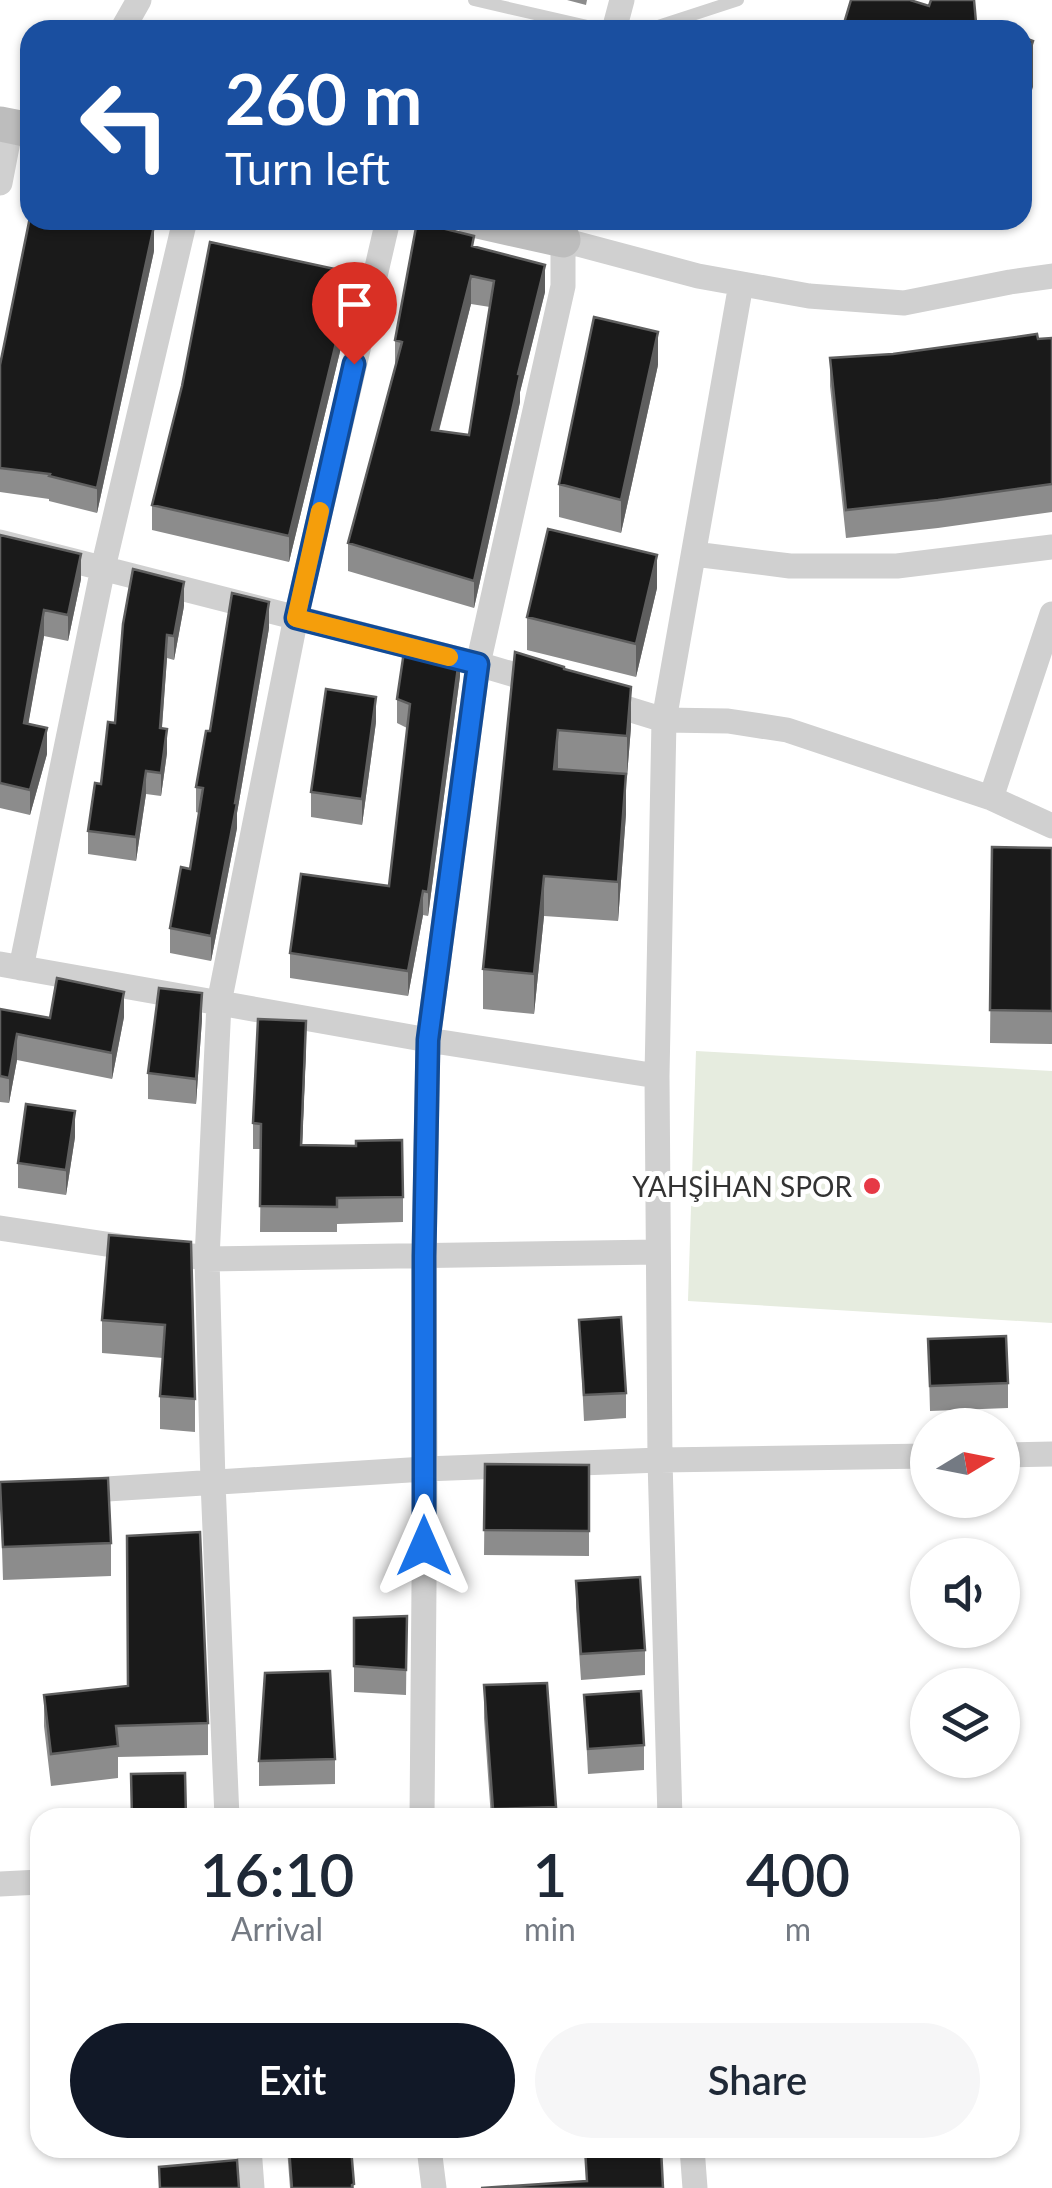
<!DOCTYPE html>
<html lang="en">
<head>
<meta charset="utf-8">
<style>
	body { margin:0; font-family:Lato,sans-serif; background:#f6f6f7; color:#1f2937; height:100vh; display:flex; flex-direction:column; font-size:38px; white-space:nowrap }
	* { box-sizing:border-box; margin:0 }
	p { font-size:32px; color:#747a83 }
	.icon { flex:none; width:55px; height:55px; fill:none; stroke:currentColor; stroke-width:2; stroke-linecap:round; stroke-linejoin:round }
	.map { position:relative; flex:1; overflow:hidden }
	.side { position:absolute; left:30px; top:1808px; width:990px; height:350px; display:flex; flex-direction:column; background:#fff; border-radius:30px; box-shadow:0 2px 8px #0004 }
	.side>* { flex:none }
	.banner { position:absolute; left:20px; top:20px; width:1012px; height:210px; border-radius:30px; box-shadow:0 2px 8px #0004; background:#1a4fa0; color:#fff; overflow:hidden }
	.needle { width:65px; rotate:80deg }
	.fabs { position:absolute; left:910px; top:1408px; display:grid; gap:20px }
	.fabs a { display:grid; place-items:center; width:110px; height:110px; border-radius:50%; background:#fff; box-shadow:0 2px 8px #0004; font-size:50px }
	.pin { position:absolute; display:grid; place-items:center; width:85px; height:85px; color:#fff; margin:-102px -42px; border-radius:50% 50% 50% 0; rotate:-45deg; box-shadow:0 0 10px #0007 }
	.pin .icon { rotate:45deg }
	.me { position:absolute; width:110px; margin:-55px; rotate:0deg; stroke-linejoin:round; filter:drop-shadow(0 0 8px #0008) }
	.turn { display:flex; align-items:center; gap:35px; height:210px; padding:0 40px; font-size:45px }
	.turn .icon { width:130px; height:130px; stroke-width:2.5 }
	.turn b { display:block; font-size:70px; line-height:85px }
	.eta { display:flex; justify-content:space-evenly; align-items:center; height:170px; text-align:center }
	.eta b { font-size:60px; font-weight:600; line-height:70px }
	.cta { display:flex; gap:20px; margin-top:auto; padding:20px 40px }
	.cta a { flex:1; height:115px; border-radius:60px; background:#111827; color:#fff; font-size:40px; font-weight:600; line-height:115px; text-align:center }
	.cta a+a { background:#f6f6f7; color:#1f2937 }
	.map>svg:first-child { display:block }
	.green { fill:#e6ecdf }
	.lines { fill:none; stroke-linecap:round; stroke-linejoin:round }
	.lane { stroke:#d0d0d0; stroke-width:12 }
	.street { stroke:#d0d0d0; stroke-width:25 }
	.secondary { stroke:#bdbdbd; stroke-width:35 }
	.wall { fill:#8c8c8c; fill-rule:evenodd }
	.shaded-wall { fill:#5f5f5f }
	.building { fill:#1a1a1a; stroke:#5f5f5f; stroke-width:2.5; fill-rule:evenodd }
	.route-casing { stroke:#114b97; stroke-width:25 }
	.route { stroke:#1a73e8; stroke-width:18 }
	.slow { stroke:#f59e0b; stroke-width:18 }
	.poi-dot { fill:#e63946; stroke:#fff; stroke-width:4 }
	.labels { text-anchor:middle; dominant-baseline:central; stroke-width:10; stroke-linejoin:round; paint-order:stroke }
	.poi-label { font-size:28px; fill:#333; stroke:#fff; text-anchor:end }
</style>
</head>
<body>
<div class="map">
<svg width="1052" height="2188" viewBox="0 0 1052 2188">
	<rect width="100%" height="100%" fill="#fff"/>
	<path class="green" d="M696,1051L1052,1071V1323L688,1301Z"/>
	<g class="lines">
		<path class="lane" d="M474,0L605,30
			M646,30L738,0"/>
		<path class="street" d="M122,30L139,0
			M614,30L622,0
			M0,183L11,126
			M563,240L698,276L809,296L904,303L1010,282L1052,276
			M0,542L478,664L542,683
			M694,554L790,566H897L1052,547
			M599,700L664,720L728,721L787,730L991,798L1052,826
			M991,798L1052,614
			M0,964L428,1040L657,1076
			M21,968L103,568L185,220
			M0,1228L139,1249
			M193,1256L207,1259L658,1252
			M1002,1455L1052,1454
			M75,1491L425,1469L660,1460L928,1456
			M227,1818L213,1482L207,1259L219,1003L296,617L388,220
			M422,1818L425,1469L424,1256L428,1040L478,664L563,286V240L568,220
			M670,1818L660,1460L657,1076L664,720L741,284
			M0,1884L40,1882
			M249,2148L252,2188
			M429,2148L434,2188
			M692,2148L695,2188"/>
		<path class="secondary" d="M0,124L30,130
			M473,220L563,240"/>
	</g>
	<path class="wall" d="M567,0H587L586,5Z
		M474,247L545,292L520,392V402L474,608L348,571V543L395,366V340ZM471,304L490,307L469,435L439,431Z
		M154,251L97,513L49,501V499L0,492V365Z
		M353,298L289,562L152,530V505L182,386Z
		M1052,338V512L938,528L846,538L830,386V358L893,354Z
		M658,365L621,533L559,517V484Z
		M0,535L81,579L68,641L44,636L28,724L47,754L30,815L0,808Z
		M657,588L636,677L527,650V617Z
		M184,606L174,660L167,658L162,728L167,753L161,796L146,794L136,861L88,854V831L115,723Z
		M269,628L237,813V828L211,961L170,953V928L190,869L199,813L196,812V787L210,731Z
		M564,669L631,727L627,776H626V814L618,921L544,916L534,1014L483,1009V969Z
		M460,676L428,916L423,915L408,996L290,978V953L389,886L407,728L397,723V699Z
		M376,722L362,825L311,817V792Z
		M992,847L1052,848V1044L990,1043Z
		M0,1009L50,1018L124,1017L112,1079L17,1060L9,1103L0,1102Z
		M202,1019L196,1104L148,1099V1073Z
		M306,1047L302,1145L403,1197V1222L337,1224V1232H260L261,1149H253V1123Z
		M75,1137L66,1195L18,1188V1163Z
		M191,1242L195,1399V1432L160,1429V1396L163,1358L102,1353V1320Z
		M579,1320L626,1393V1418L584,1421Z
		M928,1339L1008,1383V1408L930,1411Z
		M485,1464L589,1465V1556L484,1555Z
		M0,1482L111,1543V1576L3,1580Z
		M576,1581L645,1650V1675L581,1680L576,1607Z
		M407,1616L406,1695L354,1692V1618Z
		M484,1685L556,1807V1818H491L484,1718Z
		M44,1695L208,1723V1755L118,1757V1778L51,1786L44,1726Z
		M584,1695L644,1745V1770L588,1774Z
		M335,1759V1784L259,1786V1761Z
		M287,2148H351L354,2188H290Z"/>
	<path class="shaded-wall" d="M1033,41V87L1022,121V75Z
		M154,226V251L97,513V488Z
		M545,265V292L520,392V402L474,608V581L518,374Z
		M353,273V298L289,562V536Z
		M471,276V304L432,457V430Z
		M658,332V365L621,533V500Z
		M81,554V579L68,641V615Z
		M657,555V588L636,677V644Z
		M184,582V606L174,660V636Z
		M269,602V628L237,813V828L211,961V936Z
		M44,610V636L24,748V723Z
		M167,635V658L160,752V728Z
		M460,652V676L428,916V892Z
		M631,687V727L627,776V736Z
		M376,697V722L362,825V799Z
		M47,728V754L30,815V790Z
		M167,729V753L161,796V773Z
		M558,730V770L554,769Z
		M146,771V794L136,861V837Z
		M626,774V814L618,921V882Z
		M544,876V916L534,1014V974Z
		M423,891V915L408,996V971Z
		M124,992V1017L112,1079V1053Z
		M202,993V1019L196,1104V1079Z
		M306,1021V1047L301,1171V1145Z
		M17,1034V1060L9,1103V1078Z
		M75,1111V1137L66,1195V1170Z"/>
	<path class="building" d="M851,0H910L929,6L931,0H974L976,22L1000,30H842Z
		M221,24L260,30H220Z
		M1022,37L1033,41L1022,75Z
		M30,217V220H119L154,226L97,488L49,476L50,474L0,468V365Z
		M417,222L474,236L472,246L545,265L518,374L520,375L474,581L348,543L402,342L395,340ZM471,276L494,281L469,435L432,430Z
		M210,242L353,273L289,536L152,505L182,386Z
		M594,317L658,332L621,500L559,484Z
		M1037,334L1038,339L1052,338V484L938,500L846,510L830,358L893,354Z
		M548,529L657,555L636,644L527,617Z
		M0,535L81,554L68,615L44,610L24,723L47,728L30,790L0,783Z
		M133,569L184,582L174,636L167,635L160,728L167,729L161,773L146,771L136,837L88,831L95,783L101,784L108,722L115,723L123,624Z
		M232,593L269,602L235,803H237L211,936L170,928L181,867L190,869L203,788L196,787L206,731H210Z
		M406,638L460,652L428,892L423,891L408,971L290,953L301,874L389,886L410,704L397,699Z
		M515,652L564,667V669L631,687L627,736L558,730L554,769L626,774L618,882L544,876L534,974L483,969Z
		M326,689L376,697L362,799L311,792Z
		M992,847L1052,848V1011L990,1010Z
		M57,978L124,992L112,1053L17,1034L9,1078L0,1076V1009L50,1018Z
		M159,988L202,993L196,1079L148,1073Z
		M258,1019L306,1021L301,1145L356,1146V1141L402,1140L403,1197L337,1198V1207L260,1206L261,1124L253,1123Z
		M26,1104L75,1111L66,1170L18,1163Z
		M109,1235L191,1242L195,1399L160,1396L165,1325L102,1320Z
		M621,1317L626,1393L584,1395L579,1320Z
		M1006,1336L1008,1383L930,1386L928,1339Z
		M485,1464L589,1465V1531L484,1530Z
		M108,1478L111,1543L3,1547L0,1482Z
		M200,1532L208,1723L116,1726L118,1746L51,1754L44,1695L128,1686L127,1536Z
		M640,1577L645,1650L581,1654L576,1581Z
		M407,1616L406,1670L354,1666V1618Z
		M330,1671L335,1759L259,1761L265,1673Z
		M547,1683L556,1807L493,1809L484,1685Z
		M641,1691L644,1745L588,1749L584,1695Z
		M185,1773L186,1818H132L131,1774Z
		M289,2148H351L354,2184L352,2185V2188H292Z
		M585,2148H661L663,2188H481L587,2181Z
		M237,2160L239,2188H160L159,2167Z"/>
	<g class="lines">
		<defs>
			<path id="route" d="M354,364L296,618L478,664L428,1040L424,1256V1546"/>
		</defs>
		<use href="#route" class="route-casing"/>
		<use href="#route" class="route"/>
		<path class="slow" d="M320,511L296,618L449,657"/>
	</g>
	<circle class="poi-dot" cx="872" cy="1186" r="10"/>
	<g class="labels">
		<g class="poi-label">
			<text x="852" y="1186">YAHŞİHAN SPOR</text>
		</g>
	</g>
</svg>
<div class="fabs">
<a><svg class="needle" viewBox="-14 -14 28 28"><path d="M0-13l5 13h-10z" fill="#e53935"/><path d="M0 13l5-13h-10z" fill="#747a83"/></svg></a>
<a><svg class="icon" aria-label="sound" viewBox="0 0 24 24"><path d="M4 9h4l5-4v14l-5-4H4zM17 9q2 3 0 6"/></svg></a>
<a><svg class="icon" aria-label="layers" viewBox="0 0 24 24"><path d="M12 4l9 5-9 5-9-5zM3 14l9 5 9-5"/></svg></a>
</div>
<div class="pin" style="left:354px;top:364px;background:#d93025"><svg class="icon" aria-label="arrive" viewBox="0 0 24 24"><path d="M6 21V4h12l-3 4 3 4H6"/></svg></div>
<svg class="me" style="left:424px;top:1546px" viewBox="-20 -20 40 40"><path d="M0-17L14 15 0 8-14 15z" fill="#1a73e8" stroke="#fff" stroke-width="4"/></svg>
<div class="banner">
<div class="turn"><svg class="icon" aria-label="left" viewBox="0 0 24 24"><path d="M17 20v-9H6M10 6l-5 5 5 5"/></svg><div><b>260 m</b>Turn left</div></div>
</div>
<section class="side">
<div class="eta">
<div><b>16:10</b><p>Arrival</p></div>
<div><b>1</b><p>min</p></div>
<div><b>400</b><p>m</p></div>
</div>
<div class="cta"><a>Exit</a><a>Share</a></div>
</section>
</div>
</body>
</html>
